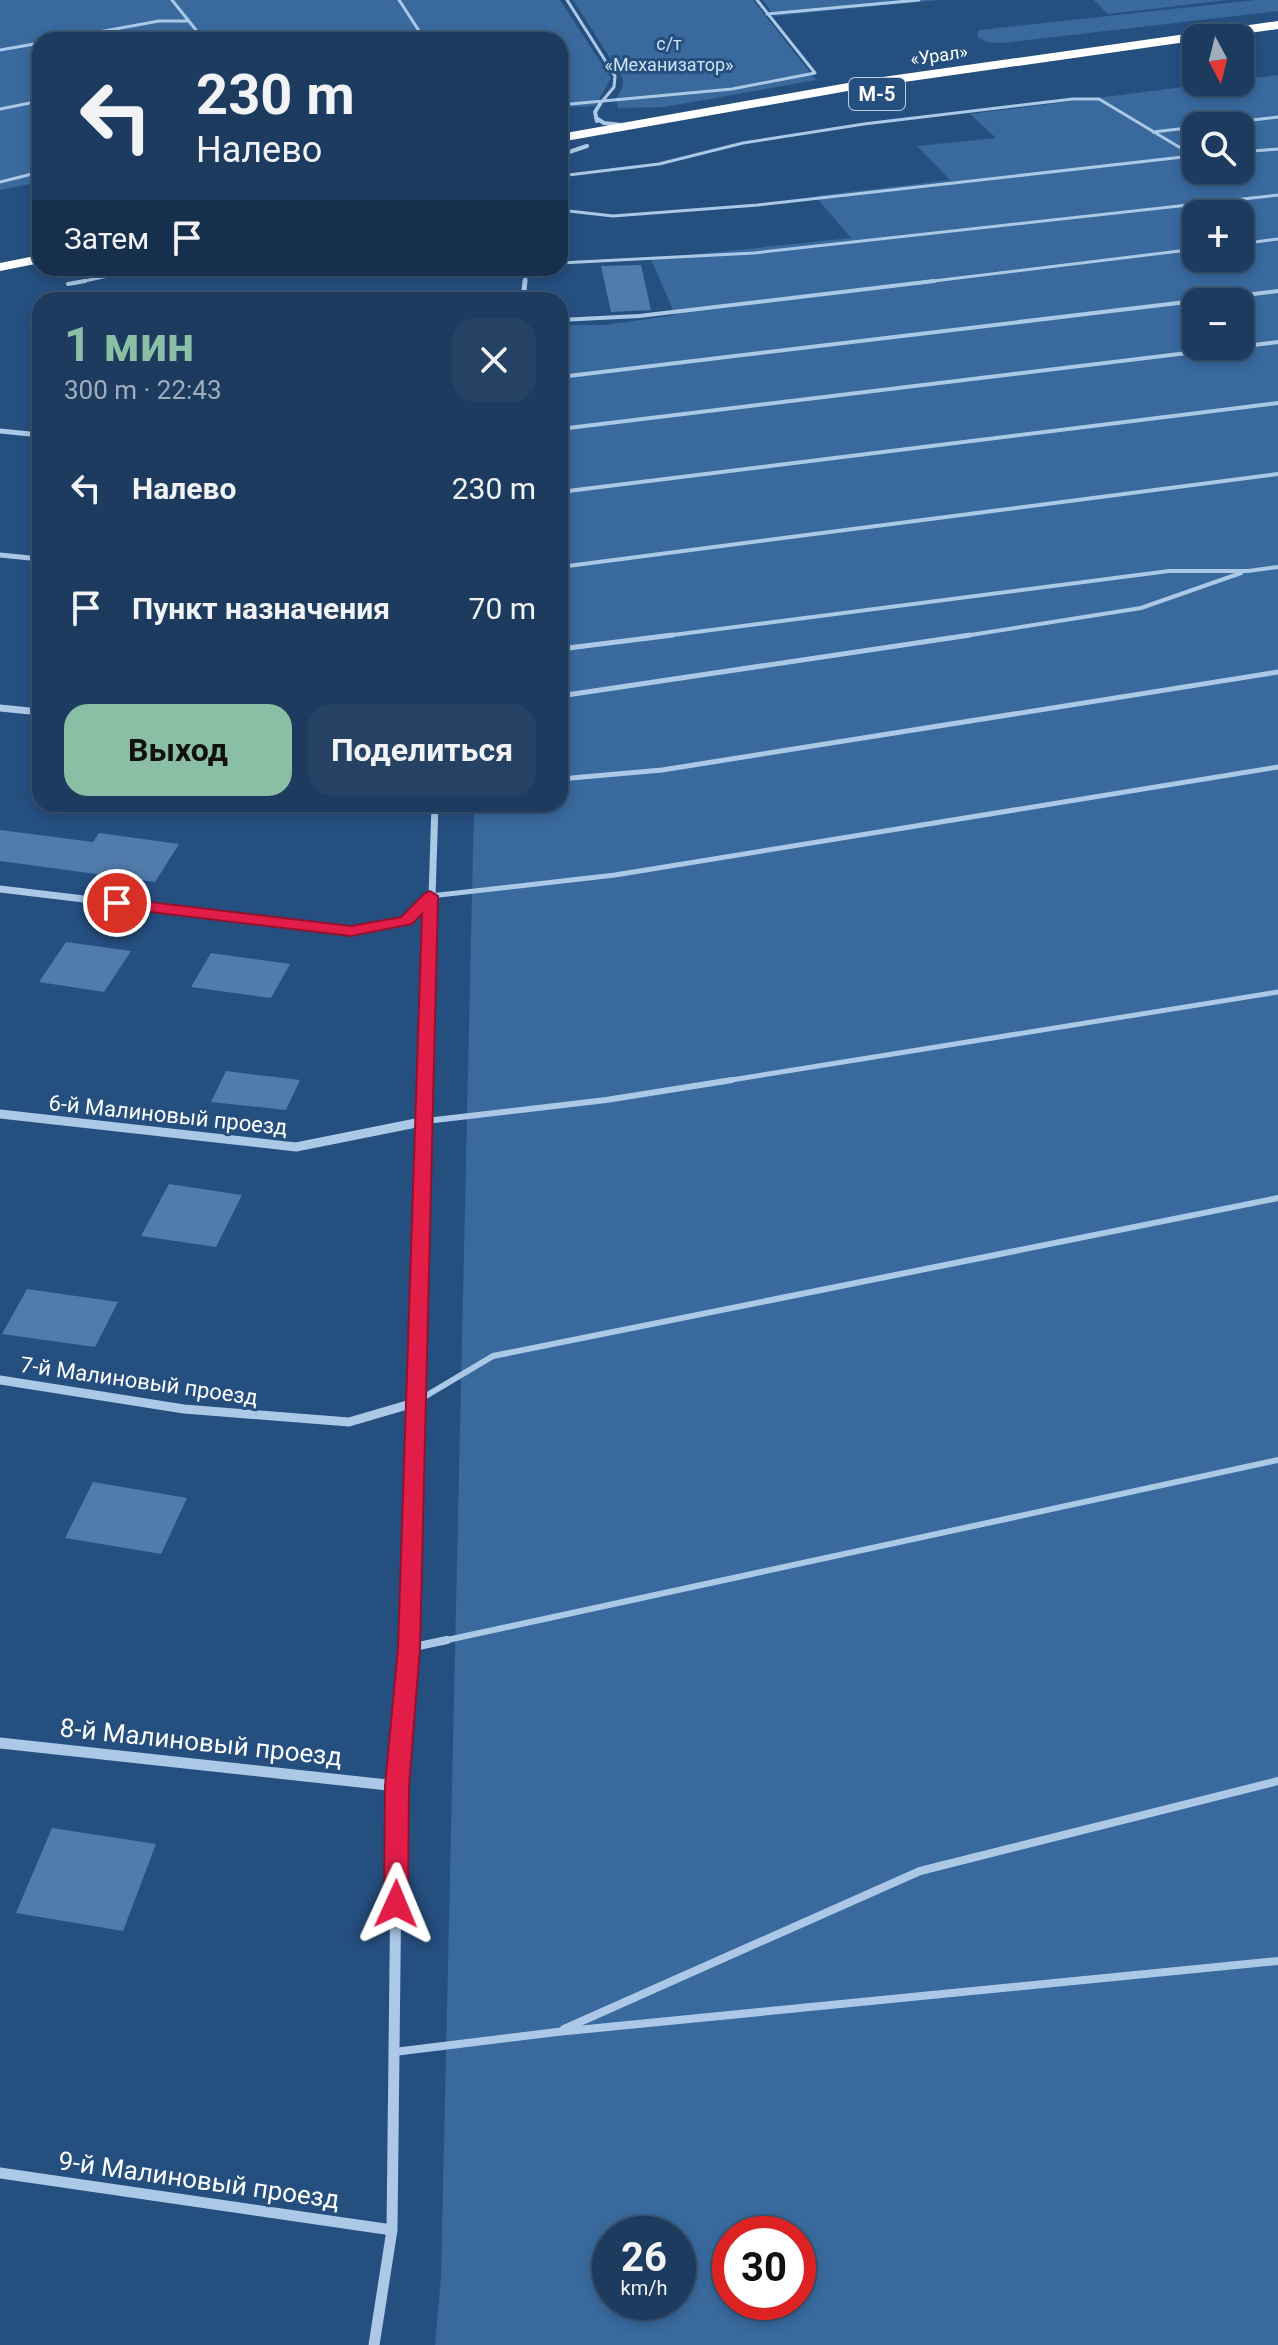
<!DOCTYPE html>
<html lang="ru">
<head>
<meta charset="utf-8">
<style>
	body { margin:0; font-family:Roboto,sans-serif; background:#254265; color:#f1f3f6; height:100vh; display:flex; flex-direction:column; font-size:30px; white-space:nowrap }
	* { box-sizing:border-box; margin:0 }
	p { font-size:26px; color:#a0adbd }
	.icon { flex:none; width:44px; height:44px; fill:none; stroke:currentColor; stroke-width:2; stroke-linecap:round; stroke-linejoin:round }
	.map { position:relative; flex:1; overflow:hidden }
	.drawer { position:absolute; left:32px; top:292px; width:536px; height:520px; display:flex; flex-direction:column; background:#1c3b5f; border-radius:24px; box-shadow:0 4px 12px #0003,0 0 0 2px #3a5574 }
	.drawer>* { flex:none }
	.hud { position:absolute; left:32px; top:32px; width:536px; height:244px; border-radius:24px; box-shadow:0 4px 12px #0003,0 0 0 2px #3a5574; background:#1c3b5f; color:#f1f3f6; overflow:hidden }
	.needle { width:52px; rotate:173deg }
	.tools { position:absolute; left:1182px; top:24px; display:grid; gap:16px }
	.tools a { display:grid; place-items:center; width:72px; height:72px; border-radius:16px; background:#1c3b5f; box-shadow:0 4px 12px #0003,0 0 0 2px #3a5574; font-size:40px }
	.speed { position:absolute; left:592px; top:2216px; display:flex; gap:16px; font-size:40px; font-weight:700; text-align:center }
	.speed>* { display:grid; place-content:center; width:104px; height:104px; border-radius:50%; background:#1c3b5f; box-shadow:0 4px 12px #0003,0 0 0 2px #3a5574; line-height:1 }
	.speed small { font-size:20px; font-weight:400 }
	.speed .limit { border:12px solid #d22; background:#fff; color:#111 }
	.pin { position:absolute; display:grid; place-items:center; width:68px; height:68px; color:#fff; margin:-34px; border:4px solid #fff; border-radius:50%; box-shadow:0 2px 8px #0007 }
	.me { position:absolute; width:88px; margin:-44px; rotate:1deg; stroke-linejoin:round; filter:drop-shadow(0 0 6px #0008) }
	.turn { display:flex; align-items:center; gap:28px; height:168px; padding:0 32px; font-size:36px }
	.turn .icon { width:104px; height:104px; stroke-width:2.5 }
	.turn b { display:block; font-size:56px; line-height:68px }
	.then { display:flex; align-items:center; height:76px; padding:0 32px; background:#0003; gap:16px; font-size:30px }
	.round { display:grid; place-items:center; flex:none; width:84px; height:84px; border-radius:24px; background:#254265 }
	.summary { display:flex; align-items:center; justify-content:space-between; height:136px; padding:0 32px }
	h1 { font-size:48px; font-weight:700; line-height:60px; color:#8abfa5 }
	.primary-button { display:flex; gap:16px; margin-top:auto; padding:16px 32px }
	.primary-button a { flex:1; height:92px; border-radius:24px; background:#8abfa5; color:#111; font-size:32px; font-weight:700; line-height:92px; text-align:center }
	.primary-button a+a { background:#254265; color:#f1f3f6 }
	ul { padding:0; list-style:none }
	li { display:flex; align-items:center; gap:24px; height:120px; padding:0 32px }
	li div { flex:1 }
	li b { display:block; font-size:30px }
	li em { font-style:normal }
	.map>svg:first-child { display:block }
	.green { fill:#39699d; fill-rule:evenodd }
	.building { fill:#517baa }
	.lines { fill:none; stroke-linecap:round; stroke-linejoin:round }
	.lane-far4 { stroke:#abc8e6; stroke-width:3 }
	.lane-far3 { stroke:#abc8e6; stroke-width:4 }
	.lane-far2 { stroke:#abc8e6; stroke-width:5 }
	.lane-far1 { stroke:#abc8e6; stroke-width:6 }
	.lane { stroke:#abc8e6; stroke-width:8 }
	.street-far4 { stroke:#abc8e6; stroke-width:4 }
	.street-far3 { stroke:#abc8e6; stroke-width:5 }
	.street-far2 { stroke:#abc8e6; stroke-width:7 }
	.street-far1 { stroke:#abc8e6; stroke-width:9 }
	.street { stroke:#abc8e6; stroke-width:11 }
	.highway { fill:#fff; fill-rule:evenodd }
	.route { fill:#e11d48; stroke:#92132f; stroke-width:2 }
	.labels { text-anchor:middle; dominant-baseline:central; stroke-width:6; stroke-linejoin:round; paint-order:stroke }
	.far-park-label { font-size:18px; fill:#cee1f5; stroke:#254f7f }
	.far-street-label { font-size:18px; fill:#fff; stroke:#254f7f }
	.shield { fill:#254f7f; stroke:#becad9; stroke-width:2 }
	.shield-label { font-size:20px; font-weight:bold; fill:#fff }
	.street-label { font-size:22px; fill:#fff; stroke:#254f7f }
	.near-street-label { font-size:26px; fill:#fff; stroke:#254f7f }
</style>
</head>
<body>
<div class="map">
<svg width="1278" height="2345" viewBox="0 0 1278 2345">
	<rect width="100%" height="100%" fill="#254f7f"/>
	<path class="green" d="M0,0H560L611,78L595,106L560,108V40H40V182L0,190Z
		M573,0H753L816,80L664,107L618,108L616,99L623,86V78Z
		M763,0H940L774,16Z
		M1094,0H1228L1108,14Z
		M1255,0H1278V11L1004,43L986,42L977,36L979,30Z
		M1278,75V2345H435L441,2277L474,804H560V325H605L675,315L651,259L851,238L815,196L950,180L917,146L996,138L970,114ZM1196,126H1240V170H1196ZM1196,214H1240V258H1196ZM1196,302H1240V346H1196ZM610,2234H678V2302H610ZM730,2234H798V2302H730Z"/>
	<path class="building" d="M641,265L651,310L611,312L601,266Z
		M0,830L93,842L99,833L179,844L155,882L0,861Z
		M66,942L131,951L104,992L39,982Z
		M211,953L290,964L271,998L191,987Z
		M226,1071L300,1080L286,1110L211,1102Z
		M169,1184L242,1195L216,1247L141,1236Z
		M27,1289L118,1302L95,1347L2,1334Z
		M93,1482L187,1498L161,1554L65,1538Z
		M52,1828L156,1844L123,1931L16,1913Z"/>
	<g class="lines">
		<path class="lane-far4" d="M172,0L204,40
			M399,0L425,40
			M567,0L615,76L614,87L600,104
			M767,14L919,0
			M55,40L159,21H188
			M0,50L40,43
			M560,105L732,89L815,73L757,0
			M0,109L40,101
			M1200,126L1278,117
			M1153,132L1196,127
			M1240,152L1278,149
			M560,176L659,164L743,143L864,124L1073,99H1099L1194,156
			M0,182L40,172
			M560,210L613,216L758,205L1192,156
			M1240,244L1278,239
			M560,263L754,253L1278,195
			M75,283L146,268
			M917,283L1196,249"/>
		<path class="lane-far3" d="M68,284L85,281
			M560,320L639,316L934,281
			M560,377L1278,291
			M560,429L1278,342
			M560,492L1278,403
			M560,567L1278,474
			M657,637L1169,571H1248L1278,567
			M958,637L1141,608L1241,573"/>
		<path class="lane-far2" d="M560,649L673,635
			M560,696L970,635
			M560,779L662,770L1278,672
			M430,896L615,875L1278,767
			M719,1082L1278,992"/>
		<path class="lane-far1" d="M426,1121L606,1100L732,1080
			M414,1403L493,1356L1278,1198
			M438,1642L1278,1460"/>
		<path class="lane" d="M409,1648L447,1640
			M564,2029L920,1871L1278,1781
			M394,2052L557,2032L1278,1961"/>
		<path class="street-far4" d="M596,118L604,123L622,125
			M597,121L595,112L600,104
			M560,155L587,146
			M525,283L526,268"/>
		<path class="street-far3" d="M523,300L525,281
			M0,431L40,435
			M0,555L40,559"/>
		<path class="street-far2" d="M0,708L40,712
			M0,889L351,931L406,921L430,897
			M426,1082L435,804"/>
		<path class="street-far1" d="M0,1114L296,1147L426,1121
			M0,1380L184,1409L349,1422L414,1403
			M409,1642L427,1080"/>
		<path class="street" d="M0,1743L397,1786
			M0,2173L392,2230
			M374,2345L392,2230L397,1786L409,1640"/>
		<path class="highway" d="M1278,21V29L876,86L560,142V134L876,78Z
			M40,255V263L0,271V263Z"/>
	</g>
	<path class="route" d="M430,891L438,896L420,1648L409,1786L408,1904L404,1912L396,1915L387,1912L384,1904L385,1786L398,1648L422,914L412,924L351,936L117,908L109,903L117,898L351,926L401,917L425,893Z"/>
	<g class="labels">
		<g class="far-park-label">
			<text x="669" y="43">с/т<tspan x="669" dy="21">«Механизатор»</tspan></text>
		</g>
		<g class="far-street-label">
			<text transform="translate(939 55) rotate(-8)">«Урал»</text>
		</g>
		<rect class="shield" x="849" y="78" width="56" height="32" rx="6"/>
		<g class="shield-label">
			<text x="877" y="94">М-5</text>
		</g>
		<g class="street-label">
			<text transform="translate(168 1115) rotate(6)">6-й Малиновый проезд</text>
			<text transform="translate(139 1381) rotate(8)">7-й Малиновый проезд</text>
		</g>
		<g class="near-street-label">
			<text transform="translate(201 1742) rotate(6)">8-й Малиновый проезд</text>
			<text transform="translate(199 2180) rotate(8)">9-й Малиновый проезд</text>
		</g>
	</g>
</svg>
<div class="tools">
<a><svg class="needle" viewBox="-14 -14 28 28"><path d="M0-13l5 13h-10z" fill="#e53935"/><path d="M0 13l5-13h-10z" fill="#a0adbd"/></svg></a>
<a><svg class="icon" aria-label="search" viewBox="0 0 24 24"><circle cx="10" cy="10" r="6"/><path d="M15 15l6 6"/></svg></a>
<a>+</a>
<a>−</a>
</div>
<div class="speed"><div>26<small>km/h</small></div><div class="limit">30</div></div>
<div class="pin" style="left:117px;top:903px;background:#d93025"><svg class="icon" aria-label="arrive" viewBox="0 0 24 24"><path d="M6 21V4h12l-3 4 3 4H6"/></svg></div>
<svg class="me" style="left:396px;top:1904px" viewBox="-20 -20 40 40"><path d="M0-17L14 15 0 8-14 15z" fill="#e11d48" stroke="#fff" stroke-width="4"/></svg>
<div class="hud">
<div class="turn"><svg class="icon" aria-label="left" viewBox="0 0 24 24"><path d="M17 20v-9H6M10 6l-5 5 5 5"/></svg><div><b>230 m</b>Налево</div></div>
<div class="then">Затем<svg class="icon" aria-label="arrive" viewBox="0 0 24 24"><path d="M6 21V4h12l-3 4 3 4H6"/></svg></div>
</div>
<section class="drawer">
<div class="summary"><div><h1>1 мин</h1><p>300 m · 22:43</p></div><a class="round"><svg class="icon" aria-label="close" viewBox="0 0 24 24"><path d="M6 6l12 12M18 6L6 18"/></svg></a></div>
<ul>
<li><svg class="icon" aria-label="left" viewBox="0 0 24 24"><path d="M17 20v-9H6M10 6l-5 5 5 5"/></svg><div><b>Налево</b></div><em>230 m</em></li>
<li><svg class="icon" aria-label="arrive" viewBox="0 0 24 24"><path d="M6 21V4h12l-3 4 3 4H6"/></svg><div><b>Пункт назначения</b></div><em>70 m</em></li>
</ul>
<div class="primary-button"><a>Выход</a><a>Поделиться</a></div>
</section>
</div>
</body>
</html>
